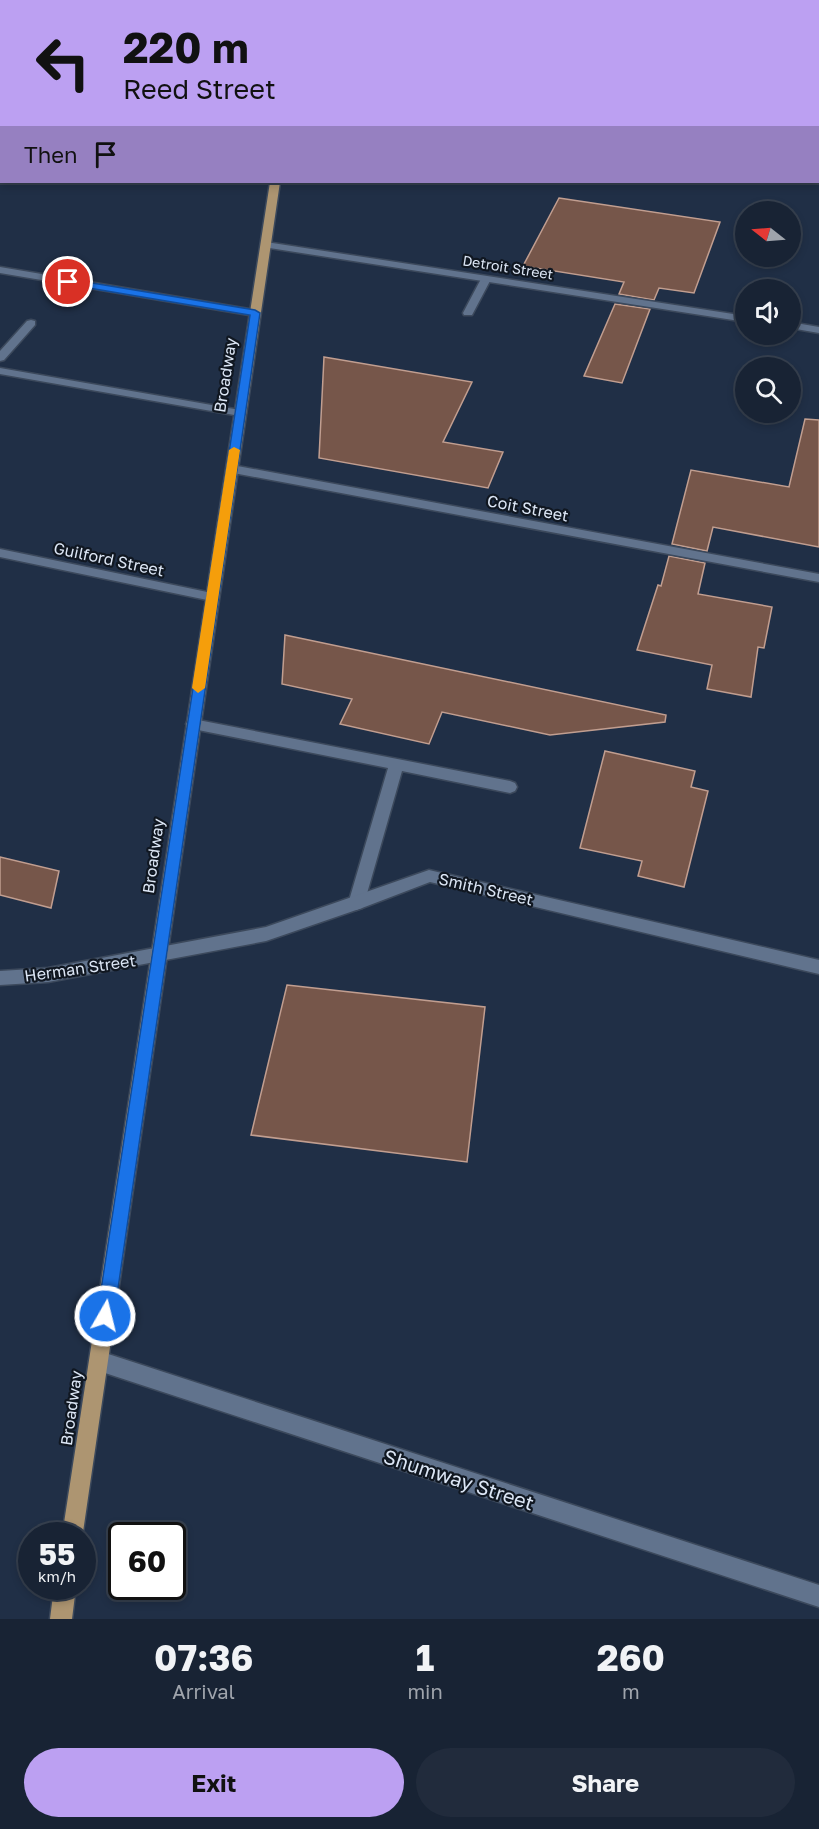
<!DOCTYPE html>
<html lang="en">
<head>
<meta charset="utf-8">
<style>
	body { margin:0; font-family:"Golos Text",sans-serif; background:#212b3c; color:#f1f3f6; height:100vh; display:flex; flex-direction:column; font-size:22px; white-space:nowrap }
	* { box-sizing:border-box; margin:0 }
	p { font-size:20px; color:#9fa4ac }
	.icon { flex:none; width:33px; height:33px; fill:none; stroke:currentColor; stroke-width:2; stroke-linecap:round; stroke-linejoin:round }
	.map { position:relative; height:1619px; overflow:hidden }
	.drawer { display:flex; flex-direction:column; background:#182334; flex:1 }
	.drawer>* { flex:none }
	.guide { position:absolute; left:0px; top:0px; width:819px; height:183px; box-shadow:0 3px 9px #0003,0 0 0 2px #36404f; background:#bca0f2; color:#111; overflow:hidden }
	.needle { width:39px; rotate:287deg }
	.controls { position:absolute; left:735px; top:201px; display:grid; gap:12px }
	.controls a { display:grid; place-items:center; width:66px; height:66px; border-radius:50%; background:#182334; box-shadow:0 3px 9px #0003,0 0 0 2px #36404f; font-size:30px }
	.speed { position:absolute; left:18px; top:1522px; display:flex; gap:12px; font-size:30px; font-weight:700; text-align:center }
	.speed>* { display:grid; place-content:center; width:78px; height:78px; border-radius:50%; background:#182334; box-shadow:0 3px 9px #0003,0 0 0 2px #36404f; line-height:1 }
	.speed small { font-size:15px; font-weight:400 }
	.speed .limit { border:3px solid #111; border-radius:9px; background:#fff; color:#111 }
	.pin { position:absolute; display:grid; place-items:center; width:51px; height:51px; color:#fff; margin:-26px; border:3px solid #fff; border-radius:50%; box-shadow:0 2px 6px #0007 }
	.me { position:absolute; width:66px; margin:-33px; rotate:8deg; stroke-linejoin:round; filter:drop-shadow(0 0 4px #0008) }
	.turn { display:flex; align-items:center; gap:21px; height:126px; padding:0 24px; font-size:27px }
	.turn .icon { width:78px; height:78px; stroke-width:2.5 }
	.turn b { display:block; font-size:42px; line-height:51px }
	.then { display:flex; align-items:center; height:57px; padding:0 24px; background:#0003; gap:12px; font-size:22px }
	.eta { display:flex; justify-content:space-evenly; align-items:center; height:102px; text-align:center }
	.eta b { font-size:36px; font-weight:700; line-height:42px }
	.primary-button { display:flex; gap:12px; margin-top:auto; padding:12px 24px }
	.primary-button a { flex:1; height:69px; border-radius:36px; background:#bca0f2; color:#111; font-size:24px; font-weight:700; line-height:69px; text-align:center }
	.primary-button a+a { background:#212b3c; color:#f1f3f6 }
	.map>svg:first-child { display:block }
	.building { fill:#76564a; stroke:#c19e90; stroke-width:1.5 }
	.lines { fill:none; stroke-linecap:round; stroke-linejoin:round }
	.service-casing { stroke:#3c495c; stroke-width:3 }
	.minor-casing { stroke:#3c495c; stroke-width:3 }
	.primary-casing { stroke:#3c495c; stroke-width:3 }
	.service { fill:#61738d; fill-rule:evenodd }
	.minor { fill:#61738d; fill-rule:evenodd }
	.primary { fill:#ad9571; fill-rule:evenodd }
	.route { fill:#1a73e8; stroke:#114b97; stroke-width:1.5 }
	.slow { fill:#f59e0b }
	.labels { text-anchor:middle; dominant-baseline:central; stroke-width:4.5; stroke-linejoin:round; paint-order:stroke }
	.far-street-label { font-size:14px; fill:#dce6f5; stroke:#101721 }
	.street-label { font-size:16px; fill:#dce6f5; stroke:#101721 }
	.near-street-label { font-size:20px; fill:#dce6f5; stroke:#101721 }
</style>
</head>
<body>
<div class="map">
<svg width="819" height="1619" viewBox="0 0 819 1619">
	<rect width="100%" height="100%" fill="#202f46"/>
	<path class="building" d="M559,198L720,222L694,293L659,288L654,300L619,294L624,282L523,266Z
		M615,304L650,309L622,383L584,376Z
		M324,357L472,382L443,442L503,452L488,488L319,458Z
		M805,419L819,420V547L713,527L707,551L672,544L691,470L789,487Z
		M669,556L705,563L698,594L772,607L764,648L758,647L751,697L707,689L712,665L637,650L658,585L661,586Z
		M285,635L666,715L665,722L550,735L442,712L429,744L340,724L352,699L282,684Z
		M605,751L695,771L691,787L708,791L684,887L638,876L642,861L580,848Z
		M0,857L59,871L51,908L0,895Z
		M287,985L485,1007L467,1162L251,1135Z"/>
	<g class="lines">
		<defs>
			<path id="service" d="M482,277L491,279L472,315H464L463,313Z
				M31,320L35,321V325L4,360L0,361V351L27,321Z
				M0,368L240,410L246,413L240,416L0,374Z
				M193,719L510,781L515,783L517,787L515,791L510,793L402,771L364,904L362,908L356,910L350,908L348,904L388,768L188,728L186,724L188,720Z"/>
			<path id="minor" d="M542,0H561L564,2H543Z
				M818,29H819V33H818Z
				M0,68H2V72H0Z
				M818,151H819V157H818Z
				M266,242L746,316V322L263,247V243Z
				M0,267L255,310L260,313L255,316L0,273Z
				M790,322L819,327V333L790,328Z
				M232,465L819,574V582L228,472V466Z
				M0,549L212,593L219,597L212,601L0,557Z
				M429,870L819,960V974L430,882L362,908L266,941L48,982L0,985V971L48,968L266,927Z
				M99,1351L819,1585V1607L99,1371L92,1368L89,1361L92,1354Z"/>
			<path id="primary" d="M299,0H307V2H299Z
				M270,182H280L82,1539V1536H62Z
				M54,1587H76L72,1619H50Z"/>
		</defs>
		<use href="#service" class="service-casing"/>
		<use href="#minor" class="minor-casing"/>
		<use href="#primary" class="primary-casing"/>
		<use href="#service" class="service"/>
		<use href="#minor" class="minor"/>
		<use href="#primary" class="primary"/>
	</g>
	<path class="route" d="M68,279L255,310L260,313L114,1316L112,1322L105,1325L99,1322L97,1316L250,315L65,284V280Z"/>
	<path class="slow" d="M234,447L240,450L205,688L198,693L192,688L229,450Z"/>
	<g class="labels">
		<g class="far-street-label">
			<text transform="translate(508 267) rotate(9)">Detroit Street</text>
		</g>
		<g class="street-label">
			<text transform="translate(225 375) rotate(-81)">Broadway</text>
			<text transform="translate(528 508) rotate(11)">Coit Street</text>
			<text transform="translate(109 559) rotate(12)">Guilford Street</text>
			<text transform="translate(153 856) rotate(-82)">Broadway</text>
			<text transform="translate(486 889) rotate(13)">Smith Street</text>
			<text transform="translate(80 968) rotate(-8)">Herman Street</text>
			<text transform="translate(71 1408) rotate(-82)">Broadway</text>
		</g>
		<g class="near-street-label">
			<text transform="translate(459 1479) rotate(18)">Shumway Street</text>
		</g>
	</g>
</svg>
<div class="controls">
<a><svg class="needle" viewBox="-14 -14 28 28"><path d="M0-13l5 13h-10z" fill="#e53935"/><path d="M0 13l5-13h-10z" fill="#9fa4ac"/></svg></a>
<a><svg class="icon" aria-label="sound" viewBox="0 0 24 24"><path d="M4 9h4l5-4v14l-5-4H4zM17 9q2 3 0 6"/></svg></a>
<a><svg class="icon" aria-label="search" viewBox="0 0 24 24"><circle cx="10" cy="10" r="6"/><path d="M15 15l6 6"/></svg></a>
</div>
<div class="speed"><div>55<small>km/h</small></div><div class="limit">60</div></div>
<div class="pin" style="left:68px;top:282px;background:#d93025"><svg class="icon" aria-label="arrive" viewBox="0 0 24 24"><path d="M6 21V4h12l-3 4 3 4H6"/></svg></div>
<svg class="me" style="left:105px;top:1316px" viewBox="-20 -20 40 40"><circle r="17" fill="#1a73e8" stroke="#fff" stroke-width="3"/><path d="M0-11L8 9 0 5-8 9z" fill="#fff"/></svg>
<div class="guide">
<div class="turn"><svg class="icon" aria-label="left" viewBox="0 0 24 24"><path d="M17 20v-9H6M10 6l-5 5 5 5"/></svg><div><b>220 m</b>Reed Street</div></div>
<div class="then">Then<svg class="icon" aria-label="arrive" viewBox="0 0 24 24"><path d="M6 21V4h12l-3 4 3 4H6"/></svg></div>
</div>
</div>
<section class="drawer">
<div class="eta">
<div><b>07:36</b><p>Arrival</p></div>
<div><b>1</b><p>min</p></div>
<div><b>260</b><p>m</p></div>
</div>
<div class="primary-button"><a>Exit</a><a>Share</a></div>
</section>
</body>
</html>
